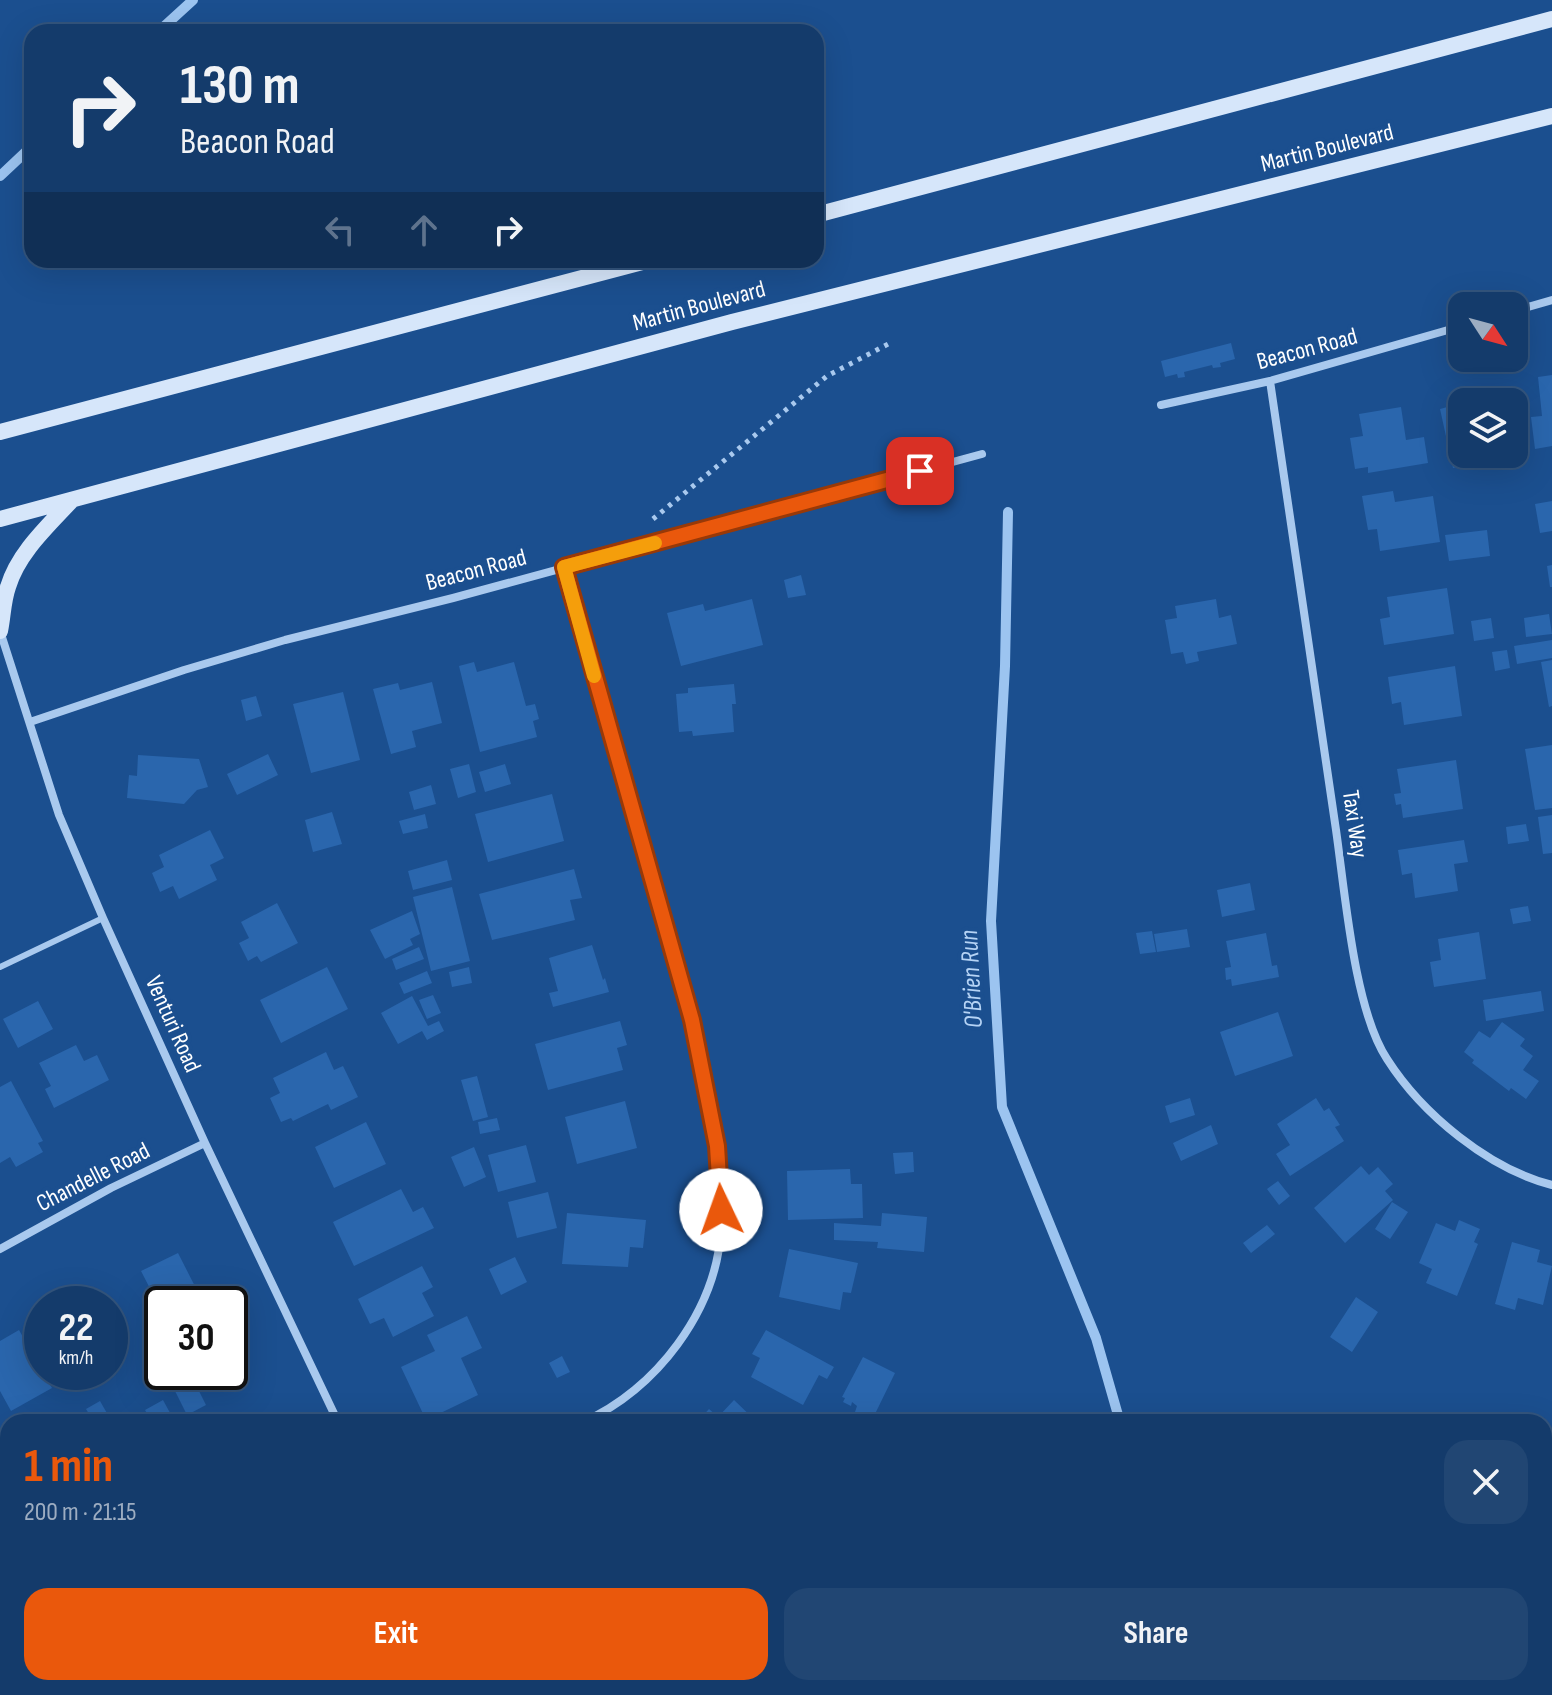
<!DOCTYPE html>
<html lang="en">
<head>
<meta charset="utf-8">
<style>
	body { margin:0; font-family:"Sofia Sans Condensed",sans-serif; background:#214673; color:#f1f3f6; height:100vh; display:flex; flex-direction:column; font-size:30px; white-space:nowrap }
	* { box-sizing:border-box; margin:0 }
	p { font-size:26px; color:#9dadc1 }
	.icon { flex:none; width:44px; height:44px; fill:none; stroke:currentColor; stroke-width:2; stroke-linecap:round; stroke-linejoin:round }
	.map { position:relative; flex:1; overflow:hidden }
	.panel { position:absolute; left:0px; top:1414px; width:1552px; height:282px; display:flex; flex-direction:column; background:#143b6b; border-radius:24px 24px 0 0; box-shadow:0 8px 32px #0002,0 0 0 2px #33557e }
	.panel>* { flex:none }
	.hud { position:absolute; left:24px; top:24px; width:800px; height:244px; border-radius:24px; box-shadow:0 8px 32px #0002,0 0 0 2px #33557e; background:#143b6b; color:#f1f3f6; overflow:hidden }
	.needle { width:52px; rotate:126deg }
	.buttons { position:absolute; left:1448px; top:292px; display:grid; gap:16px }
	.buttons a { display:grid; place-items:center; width:80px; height:80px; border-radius:16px; background:#143b6b; box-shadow:0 8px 32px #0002,0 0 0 2px #33557e; font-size:40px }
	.speed { position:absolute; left:24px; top:1286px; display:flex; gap:16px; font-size:40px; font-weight:700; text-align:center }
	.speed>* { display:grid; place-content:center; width:104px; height:104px; border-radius:50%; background:#143b6b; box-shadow:0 8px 32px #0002,0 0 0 2px #33557e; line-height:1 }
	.speed small { font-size:20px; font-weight:400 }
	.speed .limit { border:4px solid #111; border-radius:12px; background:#fff; color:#111 }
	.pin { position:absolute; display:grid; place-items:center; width:68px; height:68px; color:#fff; margin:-34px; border-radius:16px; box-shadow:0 4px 12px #0006 }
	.me { position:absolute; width:88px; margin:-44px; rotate:357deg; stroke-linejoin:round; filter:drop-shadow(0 0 6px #0008) }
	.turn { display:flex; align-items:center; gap:28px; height:168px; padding:0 24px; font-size:36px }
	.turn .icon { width:104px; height:104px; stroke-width:2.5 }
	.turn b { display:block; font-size:56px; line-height:68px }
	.lanes { display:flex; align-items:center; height:76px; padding:0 24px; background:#0003; justify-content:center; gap:40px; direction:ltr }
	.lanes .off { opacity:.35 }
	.round { display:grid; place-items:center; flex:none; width:84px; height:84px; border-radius:24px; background:#214673 }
	.summary { display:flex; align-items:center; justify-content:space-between; height:136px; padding:0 24px }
	h1 { font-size:48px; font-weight:700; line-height:60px; color:#ea580c }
	.button { display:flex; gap:16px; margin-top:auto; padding:16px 24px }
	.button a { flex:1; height:92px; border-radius:24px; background:#ea580c; color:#fff; font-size:32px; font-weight:700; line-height:92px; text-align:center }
	.button a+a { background:#214673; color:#f1f3f6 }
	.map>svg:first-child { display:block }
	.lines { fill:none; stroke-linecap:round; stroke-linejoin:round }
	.stream { stroke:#9cc4f0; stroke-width:10 }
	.building { fill:#2a66ad }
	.path { stroke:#a9c9ee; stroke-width:5; stroke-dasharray:4 6; stroke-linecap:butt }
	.service { stroke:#a9c9ee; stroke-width:6 }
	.minor { stroke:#a9c9ee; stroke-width:8 }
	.secondary { stroke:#d6e6fa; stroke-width:16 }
	.route-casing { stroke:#983908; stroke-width:20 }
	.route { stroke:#ea580c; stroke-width:14 }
	.slow { stroke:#f59e0b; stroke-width:14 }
	.labels { text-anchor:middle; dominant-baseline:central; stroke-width:8; stroke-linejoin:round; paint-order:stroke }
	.street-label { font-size:24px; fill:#fff; stroke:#1b4f8f }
	.water-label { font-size:26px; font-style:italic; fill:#b5d3f5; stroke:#1b4f8f }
</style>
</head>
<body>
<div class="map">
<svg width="1552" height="1695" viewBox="0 0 1552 1695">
	<rect width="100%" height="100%" fill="#1b4f8f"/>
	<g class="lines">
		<path class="stream" d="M158,32L193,0
			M0,176L32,146
			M1008,512L1005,666L991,921L1002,1107L1096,1338L1120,1422
			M1196,1688L1198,1695"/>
	</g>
	<path class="building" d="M1231,343L1235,359L1220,363L1221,367L1213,368L1212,365L1184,372L1185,377L1178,378L1177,374L1165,377L1161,361Z
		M1552,375V446L1535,449L1531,417L1542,416L1538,377Z
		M1462,403V454H1470L1472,463L1453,468L1440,409Z
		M1401,407L1406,440L1424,437L1428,463L1368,473V467L1355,469L1350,438L1363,436L1359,414Z
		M1514,433L1520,462L1484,468L1482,454H1514Z
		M1393,491L1395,502L1433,496L1440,542L1380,551L1377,529L1368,530L1362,496Z
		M1552,501V531L1540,533L1535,504Z
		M1487,530L1490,556L1449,561L1445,535Z
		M1552,565V587H1550L1547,566Z
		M801,575L806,595L788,598L784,580Z
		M1447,588L1454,634L1384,645L1380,619L1390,617L1387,597Z
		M752,599L763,645L681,666L667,613L703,604L705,611Z
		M1216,599L1219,618L1231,615L1237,644L1197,652L1199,661L1186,664L1183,652L1171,654L1165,620L1177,618L1175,606Z
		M1549,614L1552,634L1526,637L1524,618Z
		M1491,618L1494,638L1474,641L1471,621Z
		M1552,640V658L1517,664L1514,646Z
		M1507,650L1510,668L1495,671L1492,652Z
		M1552,660V706L1549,707L1541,662Z
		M474,662L477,672L514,662L526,706L535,704L539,719L533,721L537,737L480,752L459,666Z
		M1455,666L1462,716L1404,725L1401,702L1392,704L1388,677Z
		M432,682L442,723L412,731L416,747L391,754L373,689L398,683L400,690Z
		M734,684L736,704H732L734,732L693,736L692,731L679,732L676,694L688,693V688Z
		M343,692L360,760L311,773L293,704Z
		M256,696L262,716L246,721L241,700Z
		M1552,745V808L1535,810L1525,749Z
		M268,754L278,775L237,795L227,774Z
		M138,755L199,759L208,787L197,790L184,804L127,798L129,775L137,776Z
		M1456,760L1463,809L1403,818L1401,804L1396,805L1394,794L1401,793L1397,769Z
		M469,764L476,792L458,798L450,769Z
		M505,764L511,784L485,792L479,772Z
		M431,785L436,804L414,810L409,792Z
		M552,794L564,841L488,862L475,814Z
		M332,812L342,844L313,852L305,820Z
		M425,814L428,828L403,834L399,821Z
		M1552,815V853L1543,854L1538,817Z
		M1526,824L1529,841L1508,844L1506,827Z
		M210,830L224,858L210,865L217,880L179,899L173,886L160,892L152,873L164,867L159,855Z
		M1464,840L1468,862L1454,864L1458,891L1415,898L1412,873L1402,875L1398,850Z
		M447,860L452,880L413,890L408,871Z
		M574,869L582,898L570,900L575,920L492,940L479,894Z
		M1250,883L1255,910L1222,917L1217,890Z
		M452,887L470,961L431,971L413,897Z
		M277,903L298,943L261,962L257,956L248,961L239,943L249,938L241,922Z
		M1528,906L1531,921L1513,924L1510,909Z
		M412,911L420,934L410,939L413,945L385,959L370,930Z
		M1187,929L1190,947L1157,952L1154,934Z
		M1152,931L1156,952L1140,954L1136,933Z
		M1479,932L1486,979L1434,987L1430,962L1441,960L1438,939Z
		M1266,933L1272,966L1277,965L1279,977L1232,986L1231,979L1226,980L1225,968L1231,967L1226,941Z
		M592,945L603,980L605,978L609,992L553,1007L549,993L558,991L549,958Z
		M419,947L424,959L396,970L392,959Z
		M327,967L348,1009L281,1043L260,1000Z
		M469,967L472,983L452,987L449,972Z
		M427,971L432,983L404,994L399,983Z
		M1541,991L1544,1011L1486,1021L1483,1000Z
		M433,995L441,1013L427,1019L419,1000Z
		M412,996L428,1026L439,1021L444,1031L427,1040L422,1031L398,1044L381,1013Z
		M38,1001L53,1029L18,1048L3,1019Z
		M1278,1012L1293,1056L1235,1076L1220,1032Z
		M620,1021L627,1045L617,1048L623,1070L548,1090L535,1044Z
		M1502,1022L1525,1039L1520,1046L1533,1056L1523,1070L1539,1081L1526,1099L1511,1088L1509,1091L1472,1063L1474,1060L1464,1052L1479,1031L1490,1038Z
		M76,1045L84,1061L97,1055L109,1080L54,1108L45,1089L51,1086L39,1063Z
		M326,1052L334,1070L343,1066L358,1097L331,1110L328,1104L293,1121L291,1118L281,1122L270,1098L280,1093L273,1078Z
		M477,1076L488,1117L473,1121L461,1080Z
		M11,1081L43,1141L38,1143L43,1152L16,1167L10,1157L0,1163V1087Z
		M1190,1098L1195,1115L1170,1123L1165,1106Z
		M1316,1098L1324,1111L1329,1108L1340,1125L1335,1127L1344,1141L1290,1176L1276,1154L1290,1145L1277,1124Z
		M625,1101L637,1148L577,1164L565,1117Z
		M497,1118L500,1130L480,1134L478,1122Z
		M366,1122L386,1164L334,1188L315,1147Z
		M1211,1125L1218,1144L1181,1161L1173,1143Z
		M526,1145L536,1182L498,1192L488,1155Z
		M474,1147L486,1177L464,1187L451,1157Z
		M913,1152L914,1172L895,1174L893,1153Z
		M1361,1166L1369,1175L1378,1167L1393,1184L1385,1191L1393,1200L1345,1243L1314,1208Z
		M850,1169L851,1184H862L863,1218L788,1220L787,1171Z
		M1278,1181L1290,1196L1279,1205L1267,1189Z
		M401,1189L413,1212L423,1207L434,1228L354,1266L333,1222Z
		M548,1192L557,1228L517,1238L508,1202Z
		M1392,1202L1408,1212L1390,1239L1375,1229Z
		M567,1213L646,1220L643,1248L630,1247L628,1267L562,1264Z
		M882,1213L927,1217L924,1252L877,1248L878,1242L834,1240V1223L881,1226Z
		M1459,1220L1480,1229L1474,1242L1478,1244L1457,1296L1426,1283L1432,1269L1419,1263L1436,1223L1455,1231Z
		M1267,1225L1275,1234L1251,1253L1243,1243Z
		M1512,1242L1540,1250L1537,1262L1552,1266L1543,1305L1518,1298L1515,1310L1495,1304Z
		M789,1249L858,1263L851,1293L843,1292L840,1310L779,1297Z
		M178,1253L204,1304H162V1312L141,1271Z
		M515,1257L527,1282L501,1295L489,1269Z
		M422,1266L433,1287L422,1293L434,1316L393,1337L384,1318L370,1324L358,1299Z
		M97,1293L103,1304H75Z
		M1356,1297L1378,1312L1352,1352L1330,1337Z
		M467,1316L482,1348L461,1358L478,1395L426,1420L401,1367L435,1351L427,1335Z
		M110,1319L126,1351L110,1359Z
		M19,1330L52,1388L11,1411L0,1391V1341Z
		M766,1330L834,1367L827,1379L819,1375L803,1405L751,1377L760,1358L752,1354Z
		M562,1356L570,1372L557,1378L549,1363Z
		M863,1357L895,1373L875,1414L873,1412L868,1422L853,1418L857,1406L852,1402L851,1406L843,1402L845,1398L842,1397Z
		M194,1381L206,1405L187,1415L175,1391Z
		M163,1400L175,1422H152L145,1410Z
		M734,1400L757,1422H697L709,1409L718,1417Z
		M100,1401L108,1415L94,1422L86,1409Z
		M250,1413L254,1422H231Z
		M8,1487V1509L4,1511L0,1504V1492Z
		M0,1594L8,1607V1611L0,1616Z
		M1552,1685V1695H1508L1507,1688H1544V1686Z
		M227,1688H295L286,1695H231Z
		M315,1688H365L352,1695H307L306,1693Z
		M642,1688H696L699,1695H646Z
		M728,1688H774L759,1695L755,1689L743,1695H731Z
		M1461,1688L1463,1695H1440L1439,1690Z"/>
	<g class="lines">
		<path class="path" d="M653,519L827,376L892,342"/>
		<path class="service" d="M0,967L103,918"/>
		<path class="minor" d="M1514,311L1552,300
			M1270,381C1292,531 1314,680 1336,830C1345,892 1354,1009 1387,1059C1422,1114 1489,1169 1552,1185
			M1161,405L1270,381L1462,326
			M564,567C597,686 630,804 663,922C689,1016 728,1133 721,1230C716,1311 656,1390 583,1422
			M0,631L59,815L103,918L205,1143L338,1422
			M30,722L184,670L285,640L453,598L982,454
			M0,1249L111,1188L205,1143
			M1544,1610L1552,1609
			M467,1688L471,1695
			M70,1695L81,1688"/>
		<path class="secondary" d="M816,215L1552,19
			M0,432L650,260
			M0,519L732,322L1552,116
			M0,631C3,617 3,601 8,587C18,553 48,526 72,500"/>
	</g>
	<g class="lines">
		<defs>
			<path id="route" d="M721,1210L717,1146L692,1020L564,567L920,471"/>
		</defs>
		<use href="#route" class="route-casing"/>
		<use href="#route" class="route"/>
		<path class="slow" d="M594,676L564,567L655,543"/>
	</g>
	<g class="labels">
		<g class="street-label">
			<text transform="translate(1327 148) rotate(-14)">Martin Boulevard</text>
			<text transform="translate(699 306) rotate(-15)">Martin Boulevard</text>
			<text transform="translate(1307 349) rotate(-15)">Beacon Road</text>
			<text transform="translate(476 570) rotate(-15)">Beacon Road</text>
			<text transform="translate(1355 824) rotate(82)">Taxi Way</text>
			<text transform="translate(173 1024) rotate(66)">Venturi Road</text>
			<text transform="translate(93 1177) rotate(-27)">Chandelle Road</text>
		</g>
		<g class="water-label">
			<text transform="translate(972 979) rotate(-93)">O'Brien Run</text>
		</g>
	</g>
</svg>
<div class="buttons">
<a><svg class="needle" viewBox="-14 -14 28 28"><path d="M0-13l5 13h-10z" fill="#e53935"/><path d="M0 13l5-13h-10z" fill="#9dadc1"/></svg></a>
<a><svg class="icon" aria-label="layers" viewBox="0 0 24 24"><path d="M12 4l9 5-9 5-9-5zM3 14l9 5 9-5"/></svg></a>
</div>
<div class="speed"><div>22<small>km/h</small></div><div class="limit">30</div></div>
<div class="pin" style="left:920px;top:471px;background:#d93025"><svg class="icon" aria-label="arrive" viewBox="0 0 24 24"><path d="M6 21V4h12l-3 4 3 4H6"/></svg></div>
<svg class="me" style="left:721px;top:1210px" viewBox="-20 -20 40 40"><circle r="19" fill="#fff"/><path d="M0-13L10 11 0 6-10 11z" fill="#ea580c"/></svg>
<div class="hud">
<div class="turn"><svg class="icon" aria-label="right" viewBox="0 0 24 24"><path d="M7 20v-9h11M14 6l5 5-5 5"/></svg><div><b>130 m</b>Beacon Road</div></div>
<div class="lanes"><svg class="icon off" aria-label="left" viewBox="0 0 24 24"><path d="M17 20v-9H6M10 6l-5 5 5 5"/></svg><svg class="icon off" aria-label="ahead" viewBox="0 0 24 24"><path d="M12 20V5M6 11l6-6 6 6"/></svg><svg class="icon" aria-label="right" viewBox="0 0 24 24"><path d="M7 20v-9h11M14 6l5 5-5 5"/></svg></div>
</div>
<section class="panel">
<div class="summary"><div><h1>1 min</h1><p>200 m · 21:15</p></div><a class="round"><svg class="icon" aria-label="close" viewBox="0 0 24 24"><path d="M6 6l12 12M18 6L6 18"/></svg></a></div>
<div class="button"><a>Exit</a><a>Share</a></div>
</section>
</div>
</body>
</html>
